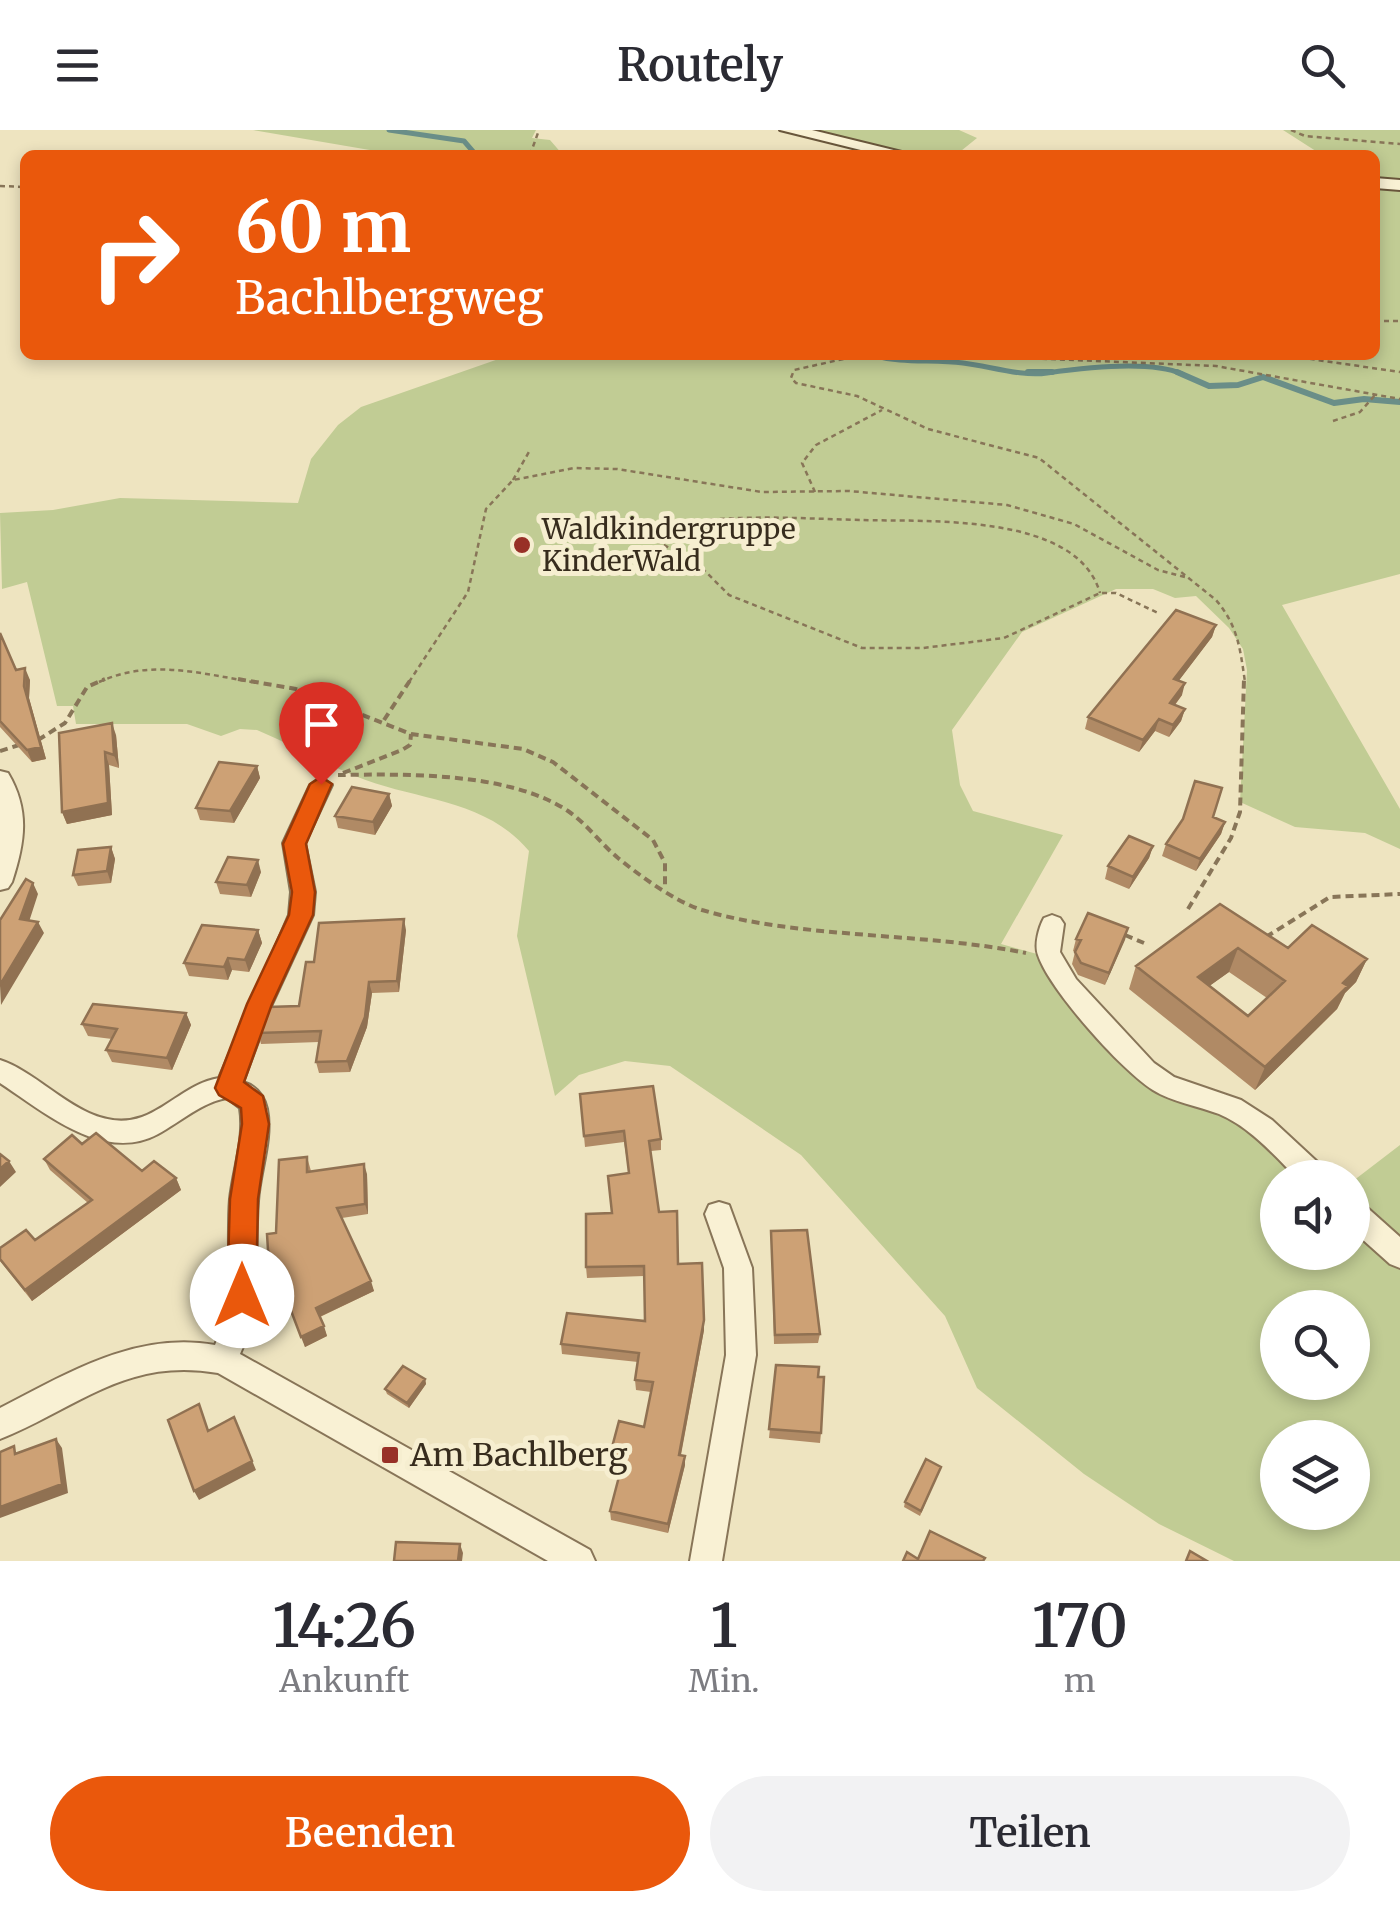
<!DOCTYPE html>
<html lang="de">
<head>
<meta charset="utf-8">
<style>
	body { margin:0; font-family:Merriweather,serif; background:#f2f2f3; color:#2b2b33; height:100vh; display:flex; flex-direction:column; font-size:38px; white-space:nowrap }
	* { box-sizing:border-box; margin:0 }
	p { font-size:32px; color:#7c7c81 }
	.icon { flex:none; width:55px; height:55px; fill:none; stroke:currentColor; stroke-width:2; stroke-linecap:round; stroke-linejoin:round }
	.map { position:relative; height:1431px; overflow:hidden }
	.side { display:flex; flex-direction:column; background:#fff; flex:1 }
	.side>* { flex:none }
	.hud { position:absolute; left:20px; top:20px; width:1360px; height:210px; border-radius:15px; box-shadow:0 5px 15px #0003; background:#ea580c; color:#fff; overflow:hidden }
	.controls { position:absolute; left:1260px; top:1030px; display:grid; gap:20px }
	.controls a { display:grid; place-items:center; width:110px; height:110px; border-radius:50%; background:#fff; box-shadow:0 5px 15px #0003; font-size:50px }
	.pin { position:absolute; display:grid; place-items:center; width:85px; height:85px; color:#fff; margin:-102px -42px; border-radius:50% 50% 50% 0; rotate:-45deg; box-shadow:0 0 10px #0007 }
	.pin .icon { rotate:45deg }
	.me { position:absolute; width:110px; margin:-55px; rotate:0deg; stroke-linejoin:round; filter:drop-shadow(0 0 8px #0008) }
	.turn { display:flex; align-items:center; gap:35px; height:210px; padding:0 50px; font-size:45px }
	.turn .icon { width:130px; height:130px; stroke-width:2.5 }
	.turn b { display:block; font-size:70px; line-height:85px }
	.eta { display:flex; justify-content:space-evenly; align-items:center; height:170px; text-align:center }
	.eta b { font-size:60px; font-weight:600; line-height:70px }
	.cta { display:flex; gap:20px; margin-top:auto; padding:20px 50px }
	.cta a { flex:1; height:115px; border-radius:60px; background:#ea580c; color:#fff; font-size:40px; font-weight:600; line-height:115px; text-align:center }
	.cta a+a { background:#f2f2f3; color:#2b2b33 }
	header { display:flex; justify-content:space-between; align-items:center; height:130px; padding:0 50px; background:#fff; font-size:45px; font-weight:600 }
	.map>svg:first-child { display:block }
	.green { fill:#c1cc94; fill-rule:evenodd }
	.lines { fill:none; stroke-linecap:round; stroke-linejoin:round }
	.stream-far1 { stroke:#6a8e88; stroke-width:5 }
	.stream { stroke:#6a8e88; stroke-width:6 }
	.street-casing { stroke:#887558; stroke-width:4 }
	.secondary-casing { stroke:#69563b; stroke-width:4 }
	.path-far1 { stroke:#887558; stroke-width:2.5; stroke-dasharray:5 4; stroke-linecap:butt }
	.path { stroke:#887558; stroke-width:4; stroke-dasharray:8 5; stroke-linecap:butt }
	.street { fill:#f9f1d4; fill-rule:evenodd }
	.secondary { fill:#f9f1d4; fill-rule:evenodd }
	.wall { fill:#b08a65; fill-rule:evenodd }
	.shaded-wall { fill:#907152 }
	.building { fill:#cda175; stroke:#907152; stroke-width:2.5; fill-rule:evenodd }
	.route { fill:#ea580c; stroke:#983908; stroke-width:2.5 }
	.poi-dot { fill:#983027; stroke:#f6eed0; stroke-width:4 }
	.labels { text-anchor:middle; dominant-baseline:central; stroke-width:10; stroke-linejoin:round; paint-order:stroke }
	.poi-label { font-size:28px; fill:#372c1d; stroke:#f6eed0; text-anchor:start }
	.near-poi-label { font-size:32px; fill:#372c1d; stroke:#f6eed0; text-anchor:start }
</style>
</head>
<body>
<header><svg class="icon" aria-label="menu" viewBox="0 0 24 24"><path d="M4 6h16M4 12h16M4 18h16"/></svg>Routely<svg class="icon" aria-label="search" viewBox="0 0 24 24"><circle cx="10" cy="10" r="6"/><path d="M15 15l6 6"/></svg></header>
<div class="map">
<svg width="1400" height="1431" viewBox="0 0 1400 1431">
	<rect width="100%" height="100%" fill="#eee4c0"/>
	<path class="green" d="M253,0H536L532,8L550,10L563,25H399Z
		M811,0H959L977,8L956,25H916Z
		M1283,0H1400V52L1375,50V25H1322Z
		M1375,56L1400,57V444L1282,475L1400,679V719L1365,703L1295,697L1240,672L1247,540L1243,519L1229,498L1196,466L1175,468L1153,459H1116L1022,502L952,600L960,655L973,681L1063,705L1001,814L1059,830L1164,948L1326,1047L1278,1048V1122H1352L1353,1051L1400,1015V1431H1234L1159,1394L1084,1344L977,1258L945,1186L801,1025L670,936L625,931L579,945L555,966L517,806L529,721C485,668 416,671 355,646C322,632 290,614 257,600L240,599L221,606L187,594H76L73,576H57L27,452L2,459L0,383L53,380L120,368L298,373L311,329L338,295L361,277L510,225H1375ZM1278,1178H1352V1252H1278ZM1278,1308H1352V1382H1278Z"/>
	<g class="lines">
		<path class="stream-far1" d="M389,0L464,11L476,25
			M872,225C903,234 931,229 963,233C989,236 1022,247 1047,243C1082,238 1150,230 1182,244"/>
		<path class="stream" d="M1028,242H1052
			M1177,242L1209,256L1238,255L1263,247L1334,273L1364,269L1400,272"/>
		<defs>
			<path id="street" d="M0,641L8,643C30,680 25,712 12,752L8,758L0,760Z
				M321,647L332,655L305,713L315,762L313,785L272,874L243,952C256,956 264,965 267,979C273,1009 260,1041 258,1071C254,1124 262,1175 240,1224L590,1420L595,1431H548L218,1243C126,1227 79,1277 0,1309V1278C68,1243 136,1201 215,1215C236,1169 226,1117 230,1069C233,1039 245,1009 240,978L227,968C202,972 180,992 158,1004C103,1034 43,981 0,953V930C46,945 88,1006 142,987C169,977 189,953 219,948L289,785L291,762L283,713L310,655Z
				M1052,785L1060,788L1064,794L1060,822L1076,849L1154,933L1174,947L1241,970L1272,990L1326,1040L1329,1048H1297C1274,1025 1250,997 1219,984C1198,976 1172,972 1153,960C1122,941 1049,859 1038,825C1034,815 1039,797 1044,788Z
				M1352,1070L1362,1073L1400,1107V1138L1390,1134L1352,1100Z
				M719,1072L729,1075L752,1138L756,1225L722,1431H690L726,1225L724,1138L705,1084L709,1075Z"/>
			<path id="secondary" d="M780,0H812L914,25H881Z
				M1375,48L1400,50V60L1375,58Z"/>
		</defs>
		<use href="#street" class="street-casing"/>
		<use href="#secondary" class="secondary-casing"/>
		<path class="path-far1" d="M1291,0L1305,6L1400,14
			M530,25L539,0
			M0,56L25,57
			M1375,191H1400
			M861,225L794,240L791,248L796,253L857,266L928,299L1039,328L1216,470C1238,496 1240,518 1245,552
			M952,225L1216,236L1400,269
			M1283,225L1400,242
			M1333,291L1360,282L1376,264
			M513,350L530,320
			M815,362L802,333L816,315L882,280
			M640,402L697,433L729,465L862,518H923L1004,508L1100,463H1116L1158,483
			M640,402C713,382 785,388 860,390C925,392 1077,382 1100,463
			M99,552C150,529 199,543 252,552
			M409,552L468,462L486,379L513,350L574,338L617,339L762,362L849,361L1007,375L1074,394L1158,440L1185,447"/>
		<path class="path" d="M238,549L296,559L411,604L523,619L553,632L653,710L665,733V756
			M384,590L411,549
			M38,610L65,593L87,557L105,549
			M0,621L19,615
			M343,643L402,620L410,615L411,604
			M338,645C407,644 509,642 568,681C587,694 601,714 618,728C640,746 676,772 702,780C800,809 922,802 1026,823
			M1188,779L1231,708L1240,682L1244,549
			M1125,805L1144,813
			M1266,807L1330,767L1400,764"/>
		<use href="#street" class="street"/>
		<use href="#secondary" class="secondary"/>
	</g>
	<path class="wall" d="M1216,495L1212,507L1179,550L1182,565L1175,575L1185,579L1181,591L1169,607L1155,601L1139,622L1085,599L1088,587Z
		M0,503L16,540L30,550L29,568L46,629L32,632L0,597Z
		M116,605L119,638L109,635L112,685L67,694L62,682Z
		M257,636L260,648L234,693L200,690L196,678Z
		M389,664L392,676L375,705L338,698L335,686Z
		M1213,687L1225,692L1221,704L1196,741L1162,726L1166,714Z
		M1153,716L1149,728L1129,759L1105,749L1108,736Z
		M111,717L115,729L111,753L78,756L73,745Z
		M261,742L251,767L220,764L216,752Z
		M1220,774L1288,818L1367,829L1356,852L1345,863L1337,879L1255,960L1129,859L1136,836ZM1229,842L1267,868L1248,886L1209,856Z
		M1128,798L1105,855L1078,845L1072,834L1075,822L1073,821L1076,809Z
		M258,800L262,813L249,842L232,840L228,850L189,846L184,833Z
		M406,800L399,862L372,863L367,897L350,942L319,943L316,932L319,912L261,914L258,903L299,876L314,832Z
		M186,883L191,895L172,940L112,932L106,920L112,909L88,906L82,894Z
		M580,964L661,1009V1020L651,1021L659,1082L678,1134L704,1190V1200L681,1325L685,1335L668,1403L611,1390L610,1381L619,1347L608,1345L607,1336L644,1297L651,1262L636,1260L635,1250L638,1232L562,1224L561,1214L645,1191L644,1146L587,1148L586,1137L629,1044L624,1012L585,1017Z
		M82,1014L142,1041L176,1048L181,1060L32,1171L0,1131V1118L35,1110L88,1073L50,1040L44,1029Z
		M307,1027L311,1041L367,1044L368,1084L342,1088L374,1161L320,1187L327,1206L305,1217L276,1103Z
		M771,1101L820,1204L818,1213L774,1214Z
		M776,1235L821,1303L820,1313L769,1308Z
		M425,1249L426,1254L409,1278L387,1264L385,1259Z
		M941,1337L920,1386L904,1377L905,1372Z"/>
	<path class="shaded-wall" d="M1216,495L1212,507L1171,561L1174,549Z
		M25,538L30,550L29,568L46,629L32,632L27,620Z
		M1185,553L1182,565L1167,585L1170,573Z
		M1185,579L1181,591L1169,607L1173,595Z
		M1159,589L1155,601L1139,622L1143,610Z
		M112,593L116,605L119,638L114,625Z
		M105,622L109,635L112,685L67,694L62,682Z
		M257,636L260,648L234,693L230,681Z
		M389,664L392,676L375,705L373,692Z
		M1225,692L1221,704L1196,741L1200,729Z
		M1153,716L1149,728L1129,759L1133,747Z
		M111,717L115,729L111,753L107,741Z
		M258,730L261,742L251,767L247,755Z
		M33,753L38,764L26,801L20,789Z
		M404,789L406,800L399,862L397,851Z
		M38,792L44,803L1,875L0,855Z
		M1128,798L1125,810L1105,855L1109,843Z
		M258,800L262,813L249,842L245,830Z
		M1238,818L1229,842L1190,870L1198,847Z
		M228,828L232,840L228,850L224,837Z
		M1367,829L1356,852L1345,863L1337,879L1255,960L1265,937Z
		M369,852L372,863L367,897L350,942L347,931Z
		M186,883L191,895L172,940L167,928Z
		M9,1031L16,1042L0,1057V1039Z
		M364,1034L367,1044L368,1084L365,1074Z
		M176,1048L181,1060L32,1171L25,1160Z
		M371,1151L374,1161L319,1187L316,1178Z
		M704,1190V1200L679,1334V1325Z
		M324,1196L327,1206L305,1217L301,1207Z
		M425,1249L426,1254L409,1278L407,1273Z
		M234,1287L256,1340L199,1370L194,1361Z
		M56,1309L62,1318L68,1363L0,1388V1377Z
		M685,1326V1335L668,1403V1394Z
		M460,1414L463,1423L462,1431H458Z"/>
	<path class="building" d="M1176,480L1216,495L1174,549L1185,553L1170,573L1185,579L1173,595L1159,589L1143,610L1088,587Z
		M0,503L16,540L25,538L24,556L41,617L27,620L0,591Z
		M112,593L114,625L105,622L108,673L62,682L59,603Z
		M219,632L257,636L230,681L196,678Z
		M1195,651L1222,658L1213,687L1225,692L1200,729L1166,714L1183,689Z
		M352,657L389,664L373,692L335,686Z
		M1129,706L1153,716L1133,747L1108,736Z
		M111,717L107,741L73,745L78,720Z
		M228,727L258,730L247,755L216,752Z
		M26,749L33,753L20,789L38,792L0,855V790Z
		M1220,774L1288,818L1312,795L1367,829L1343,853L1348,856L1265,937L1136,836ZM1238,818L1285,851L1248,886L1198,847Z
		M1088,783L1128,798L1109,843L1081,833L1075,822L1081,810L1076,809Z
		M404,789L397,851L369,852L365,887L347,931L316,932L321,901L258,903L268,877L299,876L306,832H314L319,793Z
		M202,795L258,800L245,830L228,828L224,837L184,833Z
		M93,874L186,883L167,928L106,920L117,899L82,894Z
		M653,956L661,1009L649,1011L659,1082L677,1081L678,1134L702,1133L704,1190L679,1325L685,1326L668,1394L610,1381L621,1339L607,1336L619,1291L644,1297L653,1252L635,1250L639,1223L561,1214L567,1183L645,1191L644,1136L586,1137V1084L612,1083L608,1046L629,1043L624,1001L584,1006L580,964Z
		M96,1003L142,1041L154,1031L176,1048L25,1160L0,1129V1118L26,1100L35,1110L92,1070L44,1029L72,1005L82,1014Z
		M0,1024L9,1031L0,1039Z
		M307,1027V1042L364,1034L365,1074L337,1078L371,1151L316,1178L324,1196L301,1207L268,1120L267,1104L276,1103L279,1030Z
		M807,1100L820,1204L775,1205L771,1101Z
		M776,1235L819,1237L818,1247H824L821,1303L769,1299Z
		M403,1236L425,1249L407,1273L385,1259Z
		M199,1274L208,1301L234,1287L252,1331L194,1361L168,1290Z
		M56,1309L62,1354L0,1377V1322L14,1316L15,1324Z
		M926,1329L941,1337L921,1381L905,1372Z
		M930,1401L985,1428L983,1431H903L907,1422L918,1429Z
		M396,1412L460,1414L458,1431H394Z
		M1190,1421L1207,1431H1186Z"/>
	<path class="route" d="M321,647L332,654L306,714L315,762L313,785L272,874L244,952L263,966L269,994L258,1069L256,1166L252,1175L242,1179L231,1175L227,1166L230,1069L242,994L241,978L219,965L215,958L247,874L289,785L292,762L283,714L310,654Z"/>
	<g class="poi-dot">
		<circle cx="522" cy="415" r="10"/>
		<rect x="380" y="1315" width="20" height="20" rx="5"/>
	</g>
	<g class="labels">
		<g class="poi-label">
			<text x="542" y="399">Waldkindergruppe<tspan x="542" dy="32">KinderWald</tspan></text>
		</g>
		<g class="near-poi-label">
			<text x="410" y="1325">Am Bachlberg</text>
		</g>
	</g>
</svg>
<div class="controls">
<a><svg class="icon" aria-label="sound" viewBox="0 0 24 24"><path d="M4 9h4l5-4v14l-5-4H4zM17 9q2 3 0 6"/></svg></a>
<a><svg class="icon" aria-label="search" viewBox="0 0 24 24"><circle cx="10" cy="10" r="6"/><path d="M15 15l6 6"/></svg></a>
<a><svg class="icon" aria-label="layers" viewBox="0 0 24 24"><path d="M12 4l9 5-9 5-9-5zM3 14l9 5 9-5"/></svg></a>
</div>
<div class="pin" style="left:321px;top:654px;background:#d93025"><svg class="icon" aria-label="arrive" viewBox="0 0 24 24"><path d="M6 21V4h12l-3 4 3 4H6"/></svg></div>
<svg class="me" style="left:242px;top:1166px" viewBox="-20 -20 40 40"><circle r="19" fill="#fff"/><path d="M0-13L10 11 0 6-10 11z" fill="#ea580c"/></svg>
<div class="hud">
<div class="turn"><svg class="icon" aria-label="right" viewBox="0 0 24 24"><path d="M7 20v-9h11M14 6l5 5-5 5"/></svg><div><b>60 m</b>Bachlbergweg</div></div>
</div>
</div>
<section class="side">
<div class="eta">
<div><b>14:26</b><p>Ankunft</p></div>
<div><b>1</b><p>Min.</p></div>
<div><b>170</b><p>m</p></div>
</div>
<div class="cta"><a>Beenden</a><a>Teilen</a></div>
</section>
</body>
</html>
